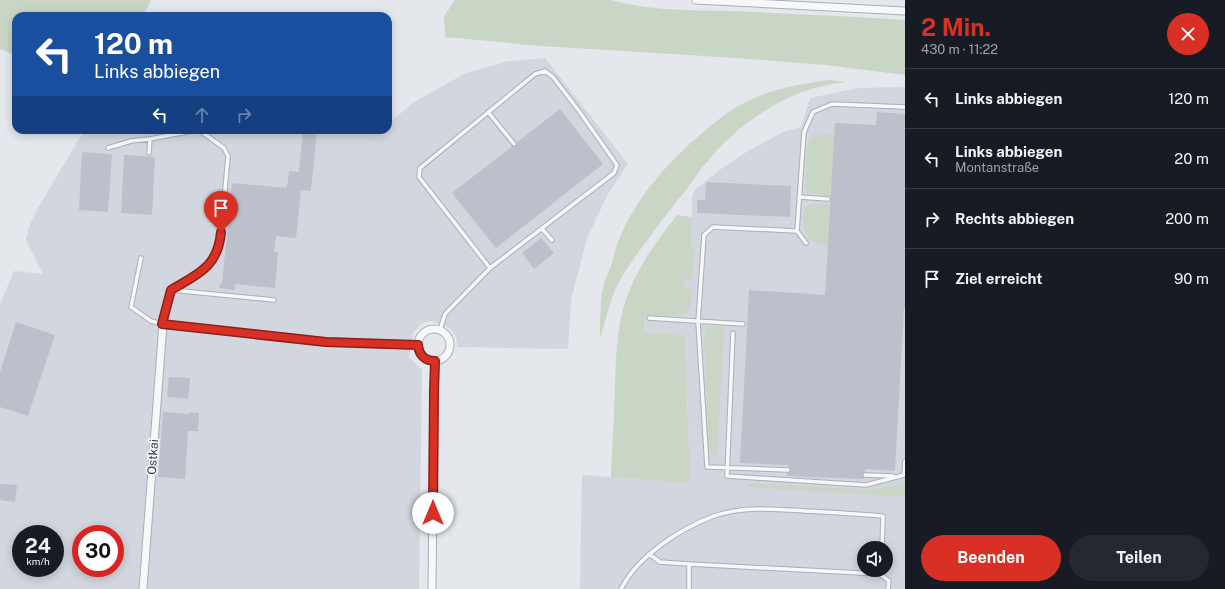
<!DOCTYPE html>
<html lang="de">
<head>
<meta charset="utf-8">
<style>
	body { margin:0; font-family:"Public Sans",sans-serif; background:#242831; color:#f1f3f6; height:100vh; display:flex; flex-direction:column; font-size:15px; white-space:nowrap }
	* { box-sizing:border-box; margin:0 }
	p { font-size:13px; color:#9ea1a6 }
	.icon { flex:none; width:22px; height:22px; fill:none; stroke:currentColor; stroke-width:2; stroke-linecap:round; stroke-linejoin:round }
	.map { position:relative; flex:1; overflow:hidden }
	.details { display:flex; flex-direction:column; background:#171b24; width:320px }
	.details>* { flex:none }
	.banner { position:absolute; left:12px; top:12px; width:380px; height:122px; border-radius:12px; box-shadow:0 2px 10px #0003; background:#1a4fa0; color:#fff; overflow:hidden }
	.buttons { position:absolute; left:857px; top:541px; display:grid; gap:8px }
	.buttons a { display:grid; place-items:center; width:36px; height:36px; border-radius:50%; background:#171b24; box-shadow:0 2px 10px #0003; font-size:20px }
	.speed { position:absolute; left:12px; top:525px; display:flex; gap:8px; font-size:20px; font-weight:700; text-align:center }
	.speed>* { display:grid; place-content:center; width:52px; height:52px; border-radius:50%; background:#171b24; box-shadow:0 2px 10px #0003; line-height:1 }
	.speed small { font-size:10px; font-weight:400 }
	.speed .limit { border:6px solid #d22; background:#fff; color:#111 }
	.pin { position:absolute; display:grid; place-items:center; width:34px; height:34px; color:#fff; margin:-41px -17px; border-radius:50% 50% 50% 0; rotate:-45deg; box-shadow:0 0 4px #0007 }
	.pin .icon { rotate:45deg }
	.me { position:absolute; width:44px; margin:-22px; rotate:0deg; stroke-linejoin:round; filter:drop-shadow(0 0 3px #0008) }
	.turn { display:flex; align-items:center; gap:14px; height:84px; padding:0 16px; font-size:18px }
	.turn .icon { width:52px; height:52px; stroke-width:2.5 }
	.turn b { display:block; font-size:28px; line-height:34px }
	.lanes { display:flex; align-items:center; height:38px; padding:0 16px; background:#0003; justify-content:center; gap:20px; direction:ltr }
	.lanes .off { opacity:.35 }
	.round { display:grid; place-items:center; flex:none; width:42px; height:42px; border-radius:21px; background:#242831 }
	.overview { display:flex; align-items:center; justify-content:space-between; height:68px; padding:0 16px }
	h1 { font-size:24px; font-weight:700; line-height:30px; color:#d93025 }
	.cta { display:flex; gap:8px; margin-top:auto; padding:8px 16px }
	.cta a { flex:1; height:46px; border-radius:24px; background:#d93025; color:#fff; font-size:16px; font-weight:700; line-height:46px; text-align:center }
	.cta a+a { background:#242831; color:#f1f3f6 }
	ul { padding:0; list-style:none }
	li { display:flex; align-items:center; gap:12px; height:60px; padding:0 16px; border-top:1px solid #363941 }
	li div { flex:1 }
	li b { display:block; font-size:15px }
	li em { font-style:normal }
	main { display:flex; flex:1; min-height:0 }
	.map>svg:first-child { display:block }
	.built { fill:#d2d6de; fill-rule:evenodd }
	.green { fill:#c9d6c5 }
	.building { fill:#bbc0ca }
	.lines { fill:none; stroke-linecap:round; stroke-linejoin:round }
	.service-casing { stroke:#a9aeb7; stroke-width:5.5 }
	.minor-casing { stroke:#a9aeb7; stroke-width:9 }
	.service { stroke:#f7f8fa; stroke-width:3.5 }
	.minor { stroke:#f7f8fa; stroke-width:7 }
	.route-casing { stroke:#8d1f18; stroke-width:10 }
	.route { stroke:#d93025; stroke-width:7 }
	.labels { text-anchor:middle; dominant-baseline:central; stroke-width:3.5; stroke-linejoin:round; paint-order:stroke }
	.street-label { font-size:12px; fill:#2b3445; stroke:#f4f6f9 }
</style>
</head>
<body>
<main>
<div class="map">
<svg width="905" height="589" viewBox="0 0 905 589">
	<rect width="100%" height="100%" fill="#e4e7ec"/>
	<path class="built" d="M545,58L628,164L608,194L587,238L571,300L568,349L457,347V339L451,329L432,321L422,323L413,333L409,357L422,370L419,589H0V304L14,271L43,274L26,240L29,227L35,213L80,137L86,130H353L378,133L381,130H388V124L414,102L466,73L508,61ZM21,534H55V568H21ZM81,534H115V568H81Z
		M905,87V589H580L582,475L690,482L685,335L644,333L645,315L681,316L685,279H692L695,247H691L692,217V195L695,190L718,171L748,151L783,132L801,127L810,98L858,88ZM864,548H886V570H864Z"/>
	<path class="green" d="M0,0H151L143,16H16V55L0,49Z
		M455,0H611C649,11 692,10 732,11C790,14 847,16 905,20V75L825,65L736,58L541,46L445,37L444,16Z
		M829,80L846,82C791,87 740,121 706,163C699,171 693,181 686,190C676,202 666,215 656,228C643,247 626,267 616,288C609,303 606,321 600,337C600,321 600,304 603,288C604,281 608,273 611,266C614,256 616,246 620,237C638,196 667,163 700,135C713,124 729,110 744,103C771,89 799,84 829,80Z
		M818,135H835L831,196C822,195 810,196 805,187L808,143L811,138Z
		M810,204L831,205L828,246C805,242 801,230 804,209Z
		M677,215L692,217L691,247H695L692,280L685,279L684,289L692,290L690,308L681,316L645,315L644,333L685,335L690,483L611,477C612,449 614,420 615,392C616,357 616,321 630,289C641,262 659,238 677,215Z
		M715,326L724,327L717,454L714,456L709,452L704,335L706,328Z
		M905,481V497L749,487V483L870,490L893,486Z"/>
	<path class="building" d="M560,109L603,164L496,248L452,193Z
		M877,112L905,114V308H904L895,471L865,469L864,479L787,476L788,465L740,463L749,290L825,295L835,123L876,125Z
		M303,130H317L311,191L301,190L296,238L276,236L274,252H278L275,288L235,284V290L219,288L220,283H222L232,183L287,188L289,171L299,172Z
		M82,152L112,154L108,212L79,210Z
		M124,155L155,157L152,215L121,213Z
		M706,182L791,186L790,217L697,213V200H705Z
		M541,238L554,253L534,269L522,253Z
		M16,322L55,335L28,416L0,407V372Z
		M169,377L190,378L188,399L167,397Z
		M163,412L189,414L190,412L199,413L198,431H188L185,479L158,477Z
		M0,484L17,485L15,502L0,500Z
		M55,535L62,537L57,556H55Z"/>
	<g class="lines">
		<defs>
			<path id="service" d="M488,112L514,144
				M108,148L131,141L150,139
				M149,153L150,139L197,130
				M799,197L828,199
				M542,229L552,240
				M806,243L797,231L804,132L813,112L832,104L905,107
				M141,258L131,307L151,321L163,324L171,290L274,300
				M172,290C194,277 209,270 220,246L228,156L224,148L199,130
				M649,318L743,324
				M440,330L445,314L490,268L614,173L617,165L579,111L553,77L545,71L535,74L420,168L419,177L490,268
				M733,333L727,476L866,485L904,475L905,461
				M788,470L707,467L698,322L704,235L713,227L797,231
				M865,475L893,476
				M649,554L660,562L689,564V589
				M689,564L880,574L889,581L888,589
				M621,589C631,570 644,558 661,545C677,533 695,523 714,516C743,506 775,509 805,511C831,512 857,514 883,516L882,548"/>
			<path id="minor" d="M696,0L905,11
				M418 345a16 16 0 1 1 32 0a16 16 0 1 1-32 0Z
				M143,589L163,324L326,342L418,345
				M432,589L434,392L435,361"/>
		</defs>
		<use href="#service" class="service-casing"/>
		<use href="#minor" class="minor-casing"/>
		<use href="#service" class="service"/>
		<use href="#minor" class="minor"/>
	</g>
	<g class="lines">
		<defs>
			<path id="route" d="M221,232C218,267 198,274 171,290L162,324L326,342L418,345C419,355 425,361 435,361L434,392L433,513"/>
		</defs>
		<use href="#route" class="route-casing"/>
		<use href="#route" class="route"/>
	</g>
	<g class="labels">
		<g class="street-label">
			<text transform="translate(153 457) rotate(-86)">Ostkai</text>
		</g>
	</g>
</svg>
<div class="buttons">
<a><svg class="icon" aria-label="sound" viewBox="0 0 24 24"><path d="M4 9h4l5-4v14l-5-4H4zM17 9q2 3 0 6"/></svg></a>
</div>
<div class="speed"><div>24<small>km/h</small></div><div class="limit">30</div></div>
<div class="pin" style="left:221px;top:232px;background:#d93025"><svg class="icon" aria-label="arrive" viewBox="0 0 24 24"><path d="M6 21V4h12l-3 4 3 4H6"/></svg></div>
<svg class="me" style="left:433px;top:513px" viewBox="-20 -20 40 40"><circle r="19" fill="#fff"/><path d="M0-13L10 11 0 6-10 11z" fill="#d93025"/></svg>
<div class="banner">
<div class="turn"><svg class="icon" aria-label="left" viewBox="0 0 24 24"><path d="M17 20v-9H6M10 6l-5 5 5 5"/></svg><div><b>120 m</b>Links abbiegen</div></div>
<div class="lanes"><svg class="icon" aria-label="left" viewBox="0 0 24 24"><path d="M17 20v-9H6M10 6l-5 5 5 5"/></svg><svg class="icon off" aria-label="ahead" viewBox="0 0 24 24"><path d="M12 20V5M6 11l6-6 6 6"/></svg><svg class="icon off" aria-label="right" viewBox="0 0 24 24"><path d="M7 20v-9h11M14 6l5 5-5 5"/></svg></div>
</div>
</div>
<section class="details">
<div class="overview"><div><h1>2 Min.</h1><p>430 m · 11:22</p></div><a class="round" style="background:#d93025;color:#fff"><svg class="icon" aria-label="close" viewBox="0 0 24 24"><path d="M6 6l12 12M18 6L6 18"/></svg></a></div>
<ul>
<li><svg class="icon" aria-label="left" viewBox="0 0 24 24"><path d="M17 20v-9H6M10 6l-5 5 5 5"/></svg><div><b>Links abbiegen</b></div><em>120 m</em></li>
<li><svg class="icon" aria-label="left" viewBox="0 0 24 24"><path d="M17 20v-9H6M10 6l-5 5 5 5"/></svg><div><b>Links abbiegen</b><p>Montanstraße</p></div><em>20 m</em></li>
<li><svg class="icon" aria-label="right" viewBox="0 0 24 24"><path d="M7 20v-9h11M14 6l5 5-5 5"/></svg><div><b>Rechts abbiegen</b></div><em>200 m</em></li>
<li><svg class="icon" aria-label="arrive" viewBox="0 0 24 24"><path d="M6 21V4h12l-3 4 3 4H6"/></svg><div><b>Ziel erreicht</b></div><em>90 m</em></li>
</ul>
<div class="cta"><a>Beenden</a><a>Teilen</a></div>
</section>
</main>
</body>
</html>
